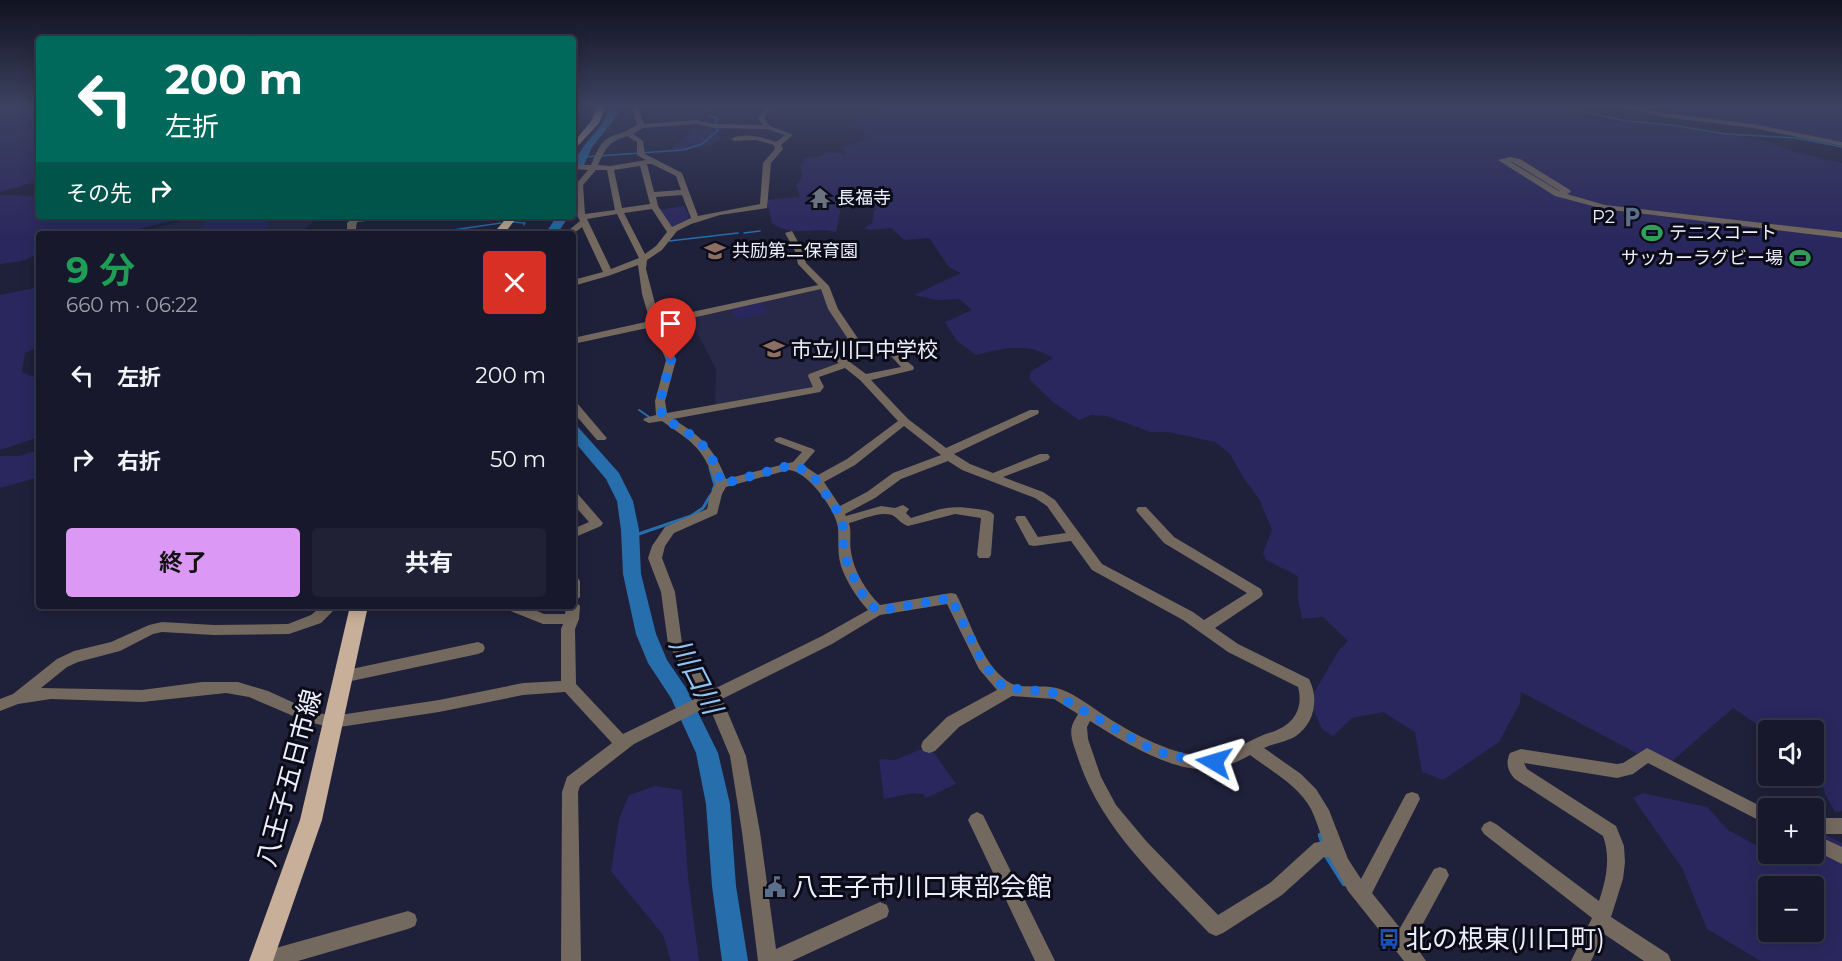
<!DOCTYPE html>
<html lang="ja">
<head>
<meta charset="utf-8">
<style>
	body { margin:0; font-family:Montserrat,"Noto Sans JP",sans-serif; background:#202134; color:#f1f3f6; height:100vh; display:flex; flex-direction:column; font-size:22px; white-space:nowrap }
	* { box-sizing:border-box; margin:0 }
	p { font-size:20px; color:#9ea0a9 }
	.icon { flex:none; width:33px; height:33px; fill:none; stroke:currentColor; stroke-width:2; stroke-linecap:round; stroke-linejoin:round }
	.map { position:relative; flex:1; overflow:hidden }
	.side { position:absolute; left:36px; top:231px; width:540px; height:378px; display:flex; flex-direction:column; background:#17182c; border-radius:6px; box-shadow:0 3px 15px #0003,0 0 0 2px #363748 }
	.side>* { flex:none }
	.top-card { position:absolute; left:36px; top:36px; width:540px; height:183px; border-radius:6px; box-shadow:0 3px 15px #0003,0 0 0 2px #363748; background:#00695c; color:#fff; overflow:hidden }
	.tools { position:absolute; left:1758px; top:720px; display:grid; gap:12px }
	.tools a { display:grid; place-items:center; width:66px; height:66px; border-radius:6px; background:#17182c; box-shadow:0 3px 15px #0003,0 0 0 2px #363748; font-size:30px }
	.pin { position:absolute; display:grid; place-items:center; width:51px; height:51px; color:#fff; margin:-62px -26px; border-radius:50% 50% 50% 0; rotate:-45deg; box-shadow:0 0 6px #0007 }
	.pin .icon { rotate:45deg }
	.me { position:absolute; width:66px; margin:-33px; rotate:277deg; stroke-linejoin:round; filter:drop-shadow(0 0 4px #0008) }
	.turn { display:flex; align-items:center; gap:21px; height:126px; padding:0 30px; font-size:27px }
	.turn .icon { width:78px; height:78px; stroke-width:2.5 }
	.turn b { display:block; font-size:42px; line-height:51px }
	.then { display:flex; align-items:center; height:57px; padding:0 30px; background:#0003; gap:12px; font-size:22px }
	.round { display:grid; place-items:center; flex:none; width:63px; height:63px; border-radius:6px; background:#202134 }
	.headline { display:flex; align-items:center; justify-content:space-between; height:102px; padding:0 30px }
	h1 { font-size:36px; font-weight:700; line-height:45px; color:#1e9e55 }
	.button { display:flex; gap:12px; margin-top:auto; padding:12px 30px }
	.button a { flex:1; height:69px; border-radius:6px; background:#db99f5; color:#111; font-size:24px; font-weight:700; line-height:69px; text-align:center }
	.button a+a { background:#202134; color:#f1f3f6 }
	ul { padding:0; list-style:none }
	li { display:flex; align-items:center; gap:18px; height:84px; padding:0 30px }
	li div { flex:1 }
	li b { display:block; font-size:22px }
	li em { font-style:normal }
	.map>svg:first-child { display:block }
	.built { fill:#282848 }
	.green { fill:#2a275e; fill-rule:evenodd }
	.lines { fill:none; stroke-linecap:round; stroke-linejoin:round }
	.stream-far3 { stroke:#276fac; stroke-width:1.5 }
	.stream-far2 { stroke:#276fac; stroke-width:2 }
	.stream-far1 { stroke:#276fac; stroke-width:3 }
	.stream { stroke:#276fac; stroke-width:4.5 }
	.river { fill:#276fac; fill-rule:evenodd }
	.minor { fill:#74695e; fill-rule:evenodd }
	.major { fill:#c7af99; fill-rule:evenodd }
	.route { stroke:#1a73e8; stroke-width:10; stroke-dasharray:0 18 }
	.labels { text-anchor:middle; dominant-baseline:central; stroke-width:6; stroke-linejoin:round; paint-order:stroke }
	.far-poi-label { font-size:18px; fill:#edeefd; stroke:#0b0b17; text-anchor:start }
	.poi-label { font-size:21px; fill:#edeefd; stroke:#0b0b17; text-anchor:start }
	.near-street-label { font-size:26px; fill:#edeefd; stroke:#0b0b17 }
	.near-poi-label { font-size:26px; fill:#edeefd; stroke:#0b0b17; text-anchor:start }
	.near-water-label { font-size:27px; font-style:italic; fill:#91c5f7; stroke:#0b0b17 }
</style>
</head>
<body>
<div class="map">
<svg width="1842" height="961" viewBox="0 0 1842 961">
	<rect width="100%" height="100%" fill="#1f203a"/>
	<path class="built" d="M202,216H320L299,234H132Z
		M824,286L856,343L833,353L846,364L813,376L819,387L715,408L716,369L688,316Z"/>
	<path class="green" d="M0,107H39V181L0,192Z
		M864,107H1555L1603,121L1673,126L1716,134L1759,139L1795,152L1842,163V811L1835,812L1825,794L1819,766L1814,762V730L1768,732L1733,708L1671,762L1636,753L1521,692L1520,703L1499,742L1443,780L1422,772L1415,732L1383,712L1352,718L1333,736L1322,729L1309,701L1339,650L1348,641L1323,617L1302,619L1298,598V576L1266,560L1263,553L1272,530L1259,499L1243,477L1230,454L1215,442L1168,432H1150L1107,416L1091,415L1079,420L1053,402L1030,380V372L1053,358C1027,342 1005,348 976,355L957,341L945,322L972,310L959,299L937,300L914,295L961,273L949,267L929,238L904,240L891,228L870,230L864,228L872,223L874,211L877,208L841,207L836,232C812,226 793,238 772,223L767,200L800,197L796,186L802,177L800,165L806,158L818,157L827,152L846,154L842,147L865,140V131L847,126C854,118 865,117 876,115L875,110Z
		M1646,107H1842V143Z
		M707,126L721,128L717,135L721,138C714,149 684,150 670,151L693,128Z
		M0,195L39,196V216H191L118,234H39V254L22,261L0,264Z
		M684,206L690,218L670,230L657,210Z
		M205,216H272L262,234H194C200,227 207,226 205,216Z
		M39,287V346L25,353L22,372L39,379V437L0,450V295Z
		M761,302L769,312L737,320L730,309Z
		M39,450V477L0,488V456H19Z
		M929,746L956,784L926,798L923,794L913,793L884,799L879,759L895,760Z
		M655,786L682,790L688,877L699,961H671L663,935L611,871L619,819L629,795Z
		M1643,793L1707,807L1728,830L1767,851L1768,850V854H1814V831H1819L1842,843V961H1761L1707,929L1682,868L1633,798ZM1768,886H1814V932H1768Z"/>
	<g class="lines">
		<path class="stream-far3" d="M1560,107L1626,121L1672,125L1725,134L1797,138L1842,147
			M583,157L683,150L702,144L718,130L715,123L718,119L709,116L711,107
			M512,222L525,223L524,225
			M446,231L501,223
			M744,233L760,231
			M669,241L738,233"/>
		<path class="stream-far2" d="M639,410L652,419"/>
		<path class="stream-far1" d="M710,468L715,485L713,490
			M630,537L691,516L703,508L710,496"/>
		<path class="stream" d="M1320,835L1323,844
			M1325,854L1344,884"/>
		<path class="river" d="M609,107H617L618,115L592,147L584,165L573,174C573,145 607,130 609,107Z
			M557,216H569L557,234H545Z
			M573,425L578,427L619,473L633,501L639,530L641,574L656,634L667,660L686,688L718,753L730,804L736,886L748,961H722L712,886L706,804L696,753L671,698L648,663L636,634L623,574L621,530L617,501L606,479L573,440Z"/>
		<path class="minor" d="M573,107H577L573,109Z
			M632,107H638L644,124L697,120L714,124L763,125L758,119C762,110 765,107 775,107L767,113L764,119L770,126L793,135L781,145L783,149L771,163L767,208L720,215L691,224L677,231L662,250L647,260L646,269L659,319L818,285L798,264L795,251L785,233L792,231L803,251L806,263L829,286L838,309L861,343L839,354L866,374L901,367L891,356L896,353L913,366L914,368L913,370L871,380L908,419L946,448L1030,410H1038L1039,412L1038,414L954,454L970,464L993,473L1040,454H1048L1050,457L1048,460L1003,477L1043,492L1055,500L1102,564L1193,612L1204,620L1247,593L1164,543L1138,513L1136,510L1138,507H1146L1174,537L1261,589L1263,594L1261,597L1215,628L1238,644L1309,679C1319,698 1315,723 1296,736C1287,742 1274,743 1264,748L1301,774L1316,789L1329,810L1348,859L1361,879L1406,794L1412,792L1418,794L1420,799L1372,893L1400,928L1434,869L1440,867L1446,869L1449,875L1446,881L1413,942L1426,961H1404L1348,891L1329,857H1324L1282,895L1223,933L1216,936L1209,933C1159,880 1101,829 1078,758C1075,748 1069,736 1072,726C1073,722 1076,718 1078,714L1054,699L1012,696L959,727L935,751L929,753L923,751L921,746L923,741L947,717L997,690L979,669L947,604L880,615L832,644L722,699L746,756L760,832L776,949L880,902L887,905L889,911L887,917L792,961H758L742,832L730,756L709,706L634,744L580,786L578,792L581,961H561L562,792L567,777L612,743L565,692L523,695L439,712L333,728L305,721L249,697L226,693L142,702L51,699L18,704L0,711V699L13,694L57,659L74,651L111,642L149,625L162,622L214,625L288,624L311,615L322,606H338L321,623L289,634L214,635L162,632L153,634L120,651L78,662L67,667L41,688L142,690L202,682H238L268,691L314,712L333,716L439,700L523,683L561,681V629L563,624H543L508,610L506,606H526L544,614H565L566,606H573V576L578,578L580,581V597L575,601L580,606L579,619L575,629L576,684L623,734L701,696L668,644L661,592L648,558L652,546L665,527L707,509L710,494L716,484C702,446 693,443 662,421L649,423L643,420L645,418L656,415L655,401L666,360L652,327L573,344V338L650,321L642,294L638,265L608,276L573,286V280L603,272L582,227L573,234H564L580,221L577,215L575,185L588,170L573,169V165H591C595,156 600,141 610,137C620,133 628,131 637,125ZM697,124L714,128L767,129L785,135L776,142C762,137 744,132 731,139L734,141L756,140L774,145L775,149L763,163L760,204L698,216L682,173L645,154L643,141L633,134L643,128ZM627,136L637,142V155L646,160L610,166L598,165C606,148 608,142 627,136ZM647,164H652L676,176L681,190L654,192ZM640,166L650,204L622,208L614,170ZM596,170H607L615,210L585,214L583,185ZM682,195L691,218L672,227L658,206L656,197ZM652,209L667,232L656,246L645,254L624,213ZM617,214L639,258L611,269L587,219ZM821,289L828,309L850,342L827,353L839,363L809,374L808,376L813,387L667,413L665,401L676,360L661,325ZM845,368L860,380L898,421L847,459L818,475L803,465L815,451L813,449L780,437L776,438L774,440L776,442L802,452L793,462L726,479C714,448 701,436 673,419L820,392L824,387L819,377ZM904,426L941,455L893,473L867,492L840,506L824,482L855,465ZM948,461L962,470L1035,498L1047,506L1066,533L1038,537L1025,516H1017L1015,519L1029,545L1034,546L1071,541L1092,570L1183,620L1228,652L1298,687C1304,709 1293,725 1272,732C1253,737 1236,751 1217,755C1180,762 1125,730 1095,709C1085,702 1072,693 1060,689C1044,683 1020,691 1007,681C980,661 971,622 956,594L951,593L880,605C866,591 854,572 851,552C849,542 852,532 849,523C862,520 879,511 892,515C898,518 901,524 908,526L955,514L981,518L977,555L979,558H989L991,555L994,515C990,510 984,510 977,509C944,504 940,510 911,518L906,513L909,509L903,505L895,508L881,506L846,516L845,514L875,498L901,479ZM788,470C807,470 836,510 838,528C839,541 837,553 841,566C846,581 857,598 868,610L822,636L714,689L682,643L675,592L662,558L665,546L674,533L717,514L722,494L726,487ZM1090,721C1124,742 1173,774 1215,769C1227,767 1239,761 1250,755C1271,771 1298,785 1311,809C1316,819 1319,830 1323,841L1314,843L1270,883L1218,915L1147,842L1116,805L1101,777L1088,739L1087,727Z
			M1621,107H1632L1664,113L1753,124L1842,142V146L1753,128L1664,117Z
			M1510,157L1520,159L1570,190L1571,192L1567,194L1605,205L1842,232V238L1604,209L1555,196L1498,160ZM1509,161L1514,163L1560,191H1559Z
			M354,216H397L393,218L357,222L355,234H347V223Z
			M396,231L406,234H392Z
			M573,402L577,403L605,436L607,438L605,440H597L573,412Z
			M573,492L577,493L603,523L601,526L573,538V529L589,522L573,504Z
			M478,642L483,644L485,648L483,652L478,654L342,683L337,681L335,677L337,673L342,671Z
			M1647,748L1768,810V825L1648,763L1633,774L1617,778L1524,763L1527,769L1616,826L1624,846L1625,862L1623,879L1611,917L1668,954L1671,961H1644L1604,934L1591,961H1571L1592,918L1484,834L1481,829L1484,824L1490,821L1496,824L1599,901C1606,880 1611,858 1603,836L1515,779C1508,771 1505,763 1510,753L1521,749L1617,764L1623,763Z
			M977,812L983,815L1055,961H1035L968,820L971,815Z
			M1814,818H1842V834H1814Z
			M1814,834L1842,847V864L1814,850Z
			M408,911L415,914L417,920L415,926L408,929L298,961H255L258,954L265,951Z"/>
		<path class="major" d="M597,107H605L599,123L573,151V143L592,120Z
			M508,216H518L504,234H493Z
			M350,606H368L322,820L273,961H249L300,820Z"/>
	</g>
	<linearGradient id="sky" x2="0" y2="1"><stop stop-color="#111220"/><stop offset="0.44" stop-color="#3c4260"/><stop offset="1" stop-color="#3c4260" stop-opacity="0"/></linearGradient>
	<rect width="1842" height="241" fill="url(#sky)"/>
	<g class="lines">
		<path class="route" d="M671,360L660,401L662,416C669,422 676,425 683,430C708,445 713,458 722,484L788,466H796L807,472L817,481L838,512L843,526L844,551L848,567L864,597L877,611L951,598L981,659L995,679L1005,688L1051,692L1151,749L1172,756L1214,762"/>
	</g>
	<defs>
		<symbol id="temple-bare" viewBox="-9 -9 18 18"><path d="M0-6L5-2H3V0L6.5 2.5H4V6H1.5V3h-3V6H-4V2.5H-6.5L-3 0V-2H-5Z" fill="#6b7280" stroke="#0b0b17" stroke-width="2.5" paint-order="stroke"/></symbol>
		<symbol id="parking-bare" viewBox="-9 -9 18 18"><path d="M-3.5-5.5H1a3.5 3.5 0 0 1 0 7H-1V5.5H-3.5ZM-1-3.4V-.6H.8a1.4 1.4 0 0 0 0-2.8Z" fill="#5c6f8a" stroke="#0b0b17" stroke-width="2.5" paint-order="stroke"/></symbol>
		<symbol id="stadium-bare" viewBox="-9 -9 18 18"><path d="M0-5a6.5 5 0 1 0 0 10a6.5 5 0 1 0 0-10ZM-3.5-1.8h7v3.6h-7Z" fill="#2e9e5b" stroke="#0b0b17" stroke-width="2.5" paint-order="stroke"/></symbol>
		<symbol id="school-bare" viewBox="-9 -9 18 18"><path d="M0-5L7-2L0 1L-7-2ZM-4 1L0 2.5L4 1V4Q0 6-4 4Z" fill="#8d6e63" stroke="#0b0b17" stroke-width="2.5" paint-order="stroke"/></symbol>
		<symbol id="civic-bare" viewBox="-9 -9 18 18"><path d="M-.6-6.5H3V-4.5H.6V-3L4-1V1h2V6H-6V1h2V-1L-.6-3ZM-1.2 2.5V6h2.4V2.5Z" fill="#5c6f8a" stroke="#0b0b17" stroke-width="2.5" paint-order="stroke"/></symbol>
		<symbol id="bus-bare" viewBox="-9 -9 18 18"><path d="M-5-6H5V4H4V6H2V4H-2V6H-4V4H-5ZM-3.5-4V0h7V-4ZM-3.5 1.2v1.5H-2V1.2ZM2 1.2v1.5H3.5V1.2Z" fill="#1a4fb4" stroke="#0b0b17" stroke-width="2.5" paint-order="stroke"/></symbol>
	</defs>
	<g fill-rule="evenodd">
		<use href="#temple-bare" x="805" y="183" width="30" height="30"/>
		<use href="#parking-bare" x="1617" y="202" width="30" height="30"/>
		<use href="#stadium-bare" x="1637" y="218" width="30" height="30"/>
		<use href="#school-bare" x="700" y="236" width="30" height="30"/>
		<use href="#stadium-bare" x="1785" y="243" width="30" height="30"/>
		<use href="#school-bare" x="759" y="334" width="30" height="30"/>
		<use href="#civic-bare" x="760" y="872" width="30" height="30"/>
		<use href="#bus-bare" x="1374" y="924" width="30" height="30"/>
	</g>
	<g class="labels">
		<g class="far-poi-label">
			<text x="837" y="198">長福寺</text>
			<text x="1615" y="217" text-anchor="end">P2</text>
			<text x="1669" y="233">テニスコート</text>
			<text x="732" y="251">共励第二保育園</text>
			<text x="1783" y="258" text-anchor="end">サッカーラグビー場</text>
		</g>
		<g class="poi-label">
			<text x="791" y="349">市立川口中学校</text>
		</g>
		<g class="near-street-label">
			<text transform="translate(289 778) rotate(-75)">八王子五日市線</text>
		</g>
		<g class="near-poi-label">
			<text x="792" y="887">八王子市川口東部会館</text>
			<text x="1406" y="939">北の根東(川口町)</text>
		</g>
		<g class="near-water-label">
			<text transform="translate(696 676) rotate(63)">川口川</text>
		</g>
	</g>
</svg>
<div class="tools">
<a><svg class="icon" aria-label="sound" viewBox="0 0 24 24"><path d="M4 9h4l5-4v14l-5-4H4zM17 9q2 3 0 6"/></svg></a>
<a>+</a>
<a>−</a>
</div>
<div class="pin" style="left:671px;top:360px;background:#d93025"><svg class="icon" aria-label="arrive" viewBox="0 0 24 24"><path d="M6 21V4h12l-3 4 3 4H6"/></svg></div>
<svg class="me" style="left:1214px;top:762px" viewBox="-20 -20 40 40"><path d="M0-17L14 15 0 8-14 15z" fill="#1a73e8" stroke="#fff" stroke-width="4"/></svg>
<div class="top-card">
<div class="turn"><svg class="icon" aria-label="left" viewBox="0 0 24 24"><path d="M17 20v-9H6M10 6l-5 5 5 5"/></svg><div><b>200 m</b>左折</div></div>
<div class="then">その先<svg class="icon" aria-label="right" viewBox="0 0 24 24"><path d="M7 20v-9h11M14 6l5 5-5 5"/></svg></div>
</div>
<section class="side">
<div class="headline"><div><h1>9 分</h1><p>660 m · 06:22</p></div><a class="round" style="background:#d93025;color:#fff"><svg class="icon" aria-label="close" viewBox="0 0 24 24"><path d="M6 6l12 12M18 6L6 18"/></svg></a></div>
<ul>
<li><svg class="icon" aria-label="left" viewBox="0 0 24 24"><path d="M17 20v-9H6M10 6l-5 5 5 5"/></svg><div><b>左折</b></div><em>200 m</em></li>
<li><svg class="icon" aria-label="right" viewBox="0 0 24 24"><path d="M7 20v-9h11M14 6l5 5-5 5"/></svg><div><b>右折</b></div><em>50 m</em></li>
</ul>
<div class="button"><a>終了</a><a>共有</a></div>
</section>
</div>
</body>
</html>
